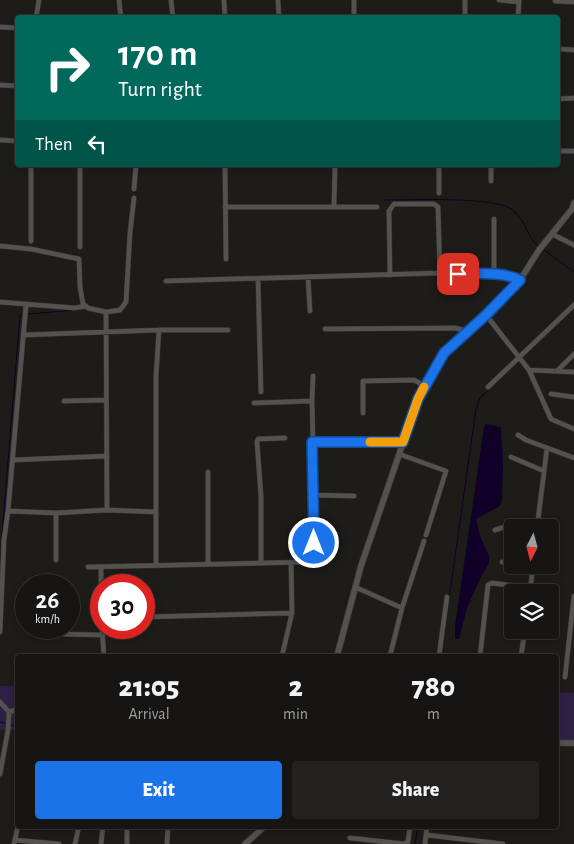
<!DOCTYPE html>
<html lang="en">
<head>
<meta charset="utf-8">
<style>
	body { margin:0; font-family:"Alegreya Sans",sans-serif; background:#232221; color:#f1f3f6; height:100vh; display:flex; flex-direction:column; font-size:19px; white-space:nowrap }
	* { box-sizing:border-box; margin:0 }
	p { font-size:16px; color:#9e9fa0 }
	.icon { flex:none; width:28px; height:28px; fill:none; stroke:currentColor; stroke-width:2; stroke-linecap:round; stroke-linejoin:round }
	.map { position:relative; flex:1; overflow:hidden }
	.side { position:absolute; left:15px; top:654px; width:544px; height:175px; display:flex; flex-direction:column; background:#161513; border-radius:5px; box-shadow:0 2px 8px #0003,0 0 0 1px #353433 }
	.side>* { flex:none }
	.hud { position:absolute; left:15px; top:15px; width:545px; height:152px; border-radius:5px; box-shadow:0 2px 8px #0003,0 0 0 1px #353433; background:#00695c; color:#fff; overflow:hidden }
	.needle { width:32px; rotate:186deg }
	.buttons { position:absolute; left:504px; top:519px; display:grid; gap:10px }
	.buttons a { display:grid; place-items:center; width:55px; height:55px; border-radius:5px; background:#161513; box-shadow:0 2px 8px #0003,0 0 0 1px #353433; font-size:25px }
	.speed { position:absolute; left:15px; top:574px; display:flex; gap:10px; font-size:25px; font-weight:700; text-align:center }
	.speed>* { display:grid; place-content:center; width:65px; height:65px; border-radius:50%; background:#161513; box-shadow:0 2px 8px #0003,0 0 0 1px #353433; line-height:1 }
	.speed small { font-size:12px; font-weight:400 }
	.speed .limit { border:8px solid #d22; background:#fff; color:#111 }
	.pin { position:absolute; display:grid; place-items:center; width:42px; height:42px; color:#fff; margin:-21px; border-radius:10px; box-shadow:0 2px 8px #0006 }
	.me { position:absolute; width:55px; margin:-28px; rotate:0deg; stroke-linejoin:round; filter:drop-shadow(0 0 4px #0008) }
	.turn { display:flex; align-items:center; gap:18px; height:105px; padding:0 20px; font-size:22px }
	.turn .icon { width:65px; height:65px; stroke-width:2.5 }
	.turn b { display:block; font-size:35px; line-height:42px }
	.then { display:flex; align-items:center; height:48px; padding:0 20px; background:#0003; gap:10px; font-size:19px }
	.eta { display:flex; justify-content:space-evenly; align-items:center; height:85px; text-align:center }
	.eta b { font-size:30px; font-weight:800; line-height:35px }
	.button { display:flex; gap:10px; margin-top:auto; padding:10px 20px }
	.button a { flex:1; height:58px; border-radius:5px; background:#1a73e8; color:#fff; font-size:20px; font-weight:800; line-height:58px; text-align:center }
	.button a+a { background:#232221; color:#f1f3f6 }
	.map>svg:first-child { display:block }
	.grass { fill:#2e2044 }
	.water { fill:#110027 }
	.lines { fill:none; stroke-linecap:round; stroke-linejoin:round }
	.stream { stroke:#110027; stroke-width:1 }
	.minor-casing { stroke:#383735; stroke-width:5.5 }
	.tertiary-casing { stroke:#383735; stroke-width:7 }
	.minor { stroke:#54524f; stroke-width:4.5 }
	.tertiary { stroke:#54524f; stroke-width:5.5 }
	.route-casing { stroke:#114b97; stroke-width:12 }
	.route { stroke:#1a73e8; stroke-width:9 }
	.slow { stroke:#f59e0b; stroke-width:9 }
</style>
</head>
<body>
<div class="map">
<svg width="574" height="844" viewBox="0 0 574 844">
	<rect width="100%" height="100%" fill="#1e1c19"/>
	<path class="grass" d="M0,686H17V730H0Z
		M556,693H574V743H556Z"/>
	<path class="water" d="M486,424L501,427L503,464L502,501L500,506L476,519L480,536L489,556V563L480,579L467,608L459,639H455V626L484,427Z"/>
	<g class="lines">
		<path class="stream" d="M384,200C410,200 496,196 513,210C527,222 527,238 539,247
			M543,249L574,272
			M27,314L78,310
			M2,535L20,315H23
			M0,566L2,547
			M441,656L476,409L480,398L507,372
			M0,722L7,724
			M11,725L18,727
			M415,844L418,826"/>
		<defs>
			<path id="minor" d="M119,0L121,18
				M171,0L173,18
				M224,0L225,18
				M278,0L279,18
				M499,0L519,2
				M555,1L574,2
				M36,18L39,0
				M354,18V0
				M465,18V0
				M518,18L519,1
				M0,27L18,28
				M560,49L574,50
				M0,85L18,86
				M558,99L574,98
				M0,140L18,141
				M558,151H574
				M31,165V241
				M80,165V247
				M225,165L226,259
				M491,181V165
				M134,189L136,165
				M439,193V165
				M334,206L335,165
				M225,207H377
				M552,234L574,245
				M0,246L31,249L79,259L80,287L83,304L88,308L106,312L107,510L156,512
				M494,274V219
				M390,275L389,211L394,204H434L438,207L440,273
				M308,277L310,311
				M258,279L261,392
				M166,281L440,273L494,274L512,276L520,280
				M0,302L75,308L86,306
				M106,312L120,310L126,302L130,233L134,198
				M486,315L529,370L551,419L574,429
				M325,329L455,328L467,331
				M23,335L159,330H228
				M529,370L574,372
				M557,371L574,354
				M488,387L574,305
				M551,394L574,397
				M64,401L106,400
				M312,401L313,376
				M254,403L312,401L313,442H403
				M363,413V381L414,380L425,386
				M518,435L526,440L574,458
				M313,442L314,543
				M399,454L446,471L426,535
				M511,457L544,471
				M13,460L107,456
				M208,472V564
				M314,495L354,496
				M8,511L26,305
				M56,513V560
				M537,528L547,448
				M495,530L508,526L530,528
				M502,562L512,563
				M261,563V496L257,442L258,439L285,438
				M156,565V376L159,330
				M88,567L308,562
				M101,567V585
				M355,587L402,608
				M530,592L533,565
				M144,617L292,613
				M50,628L52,632L57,634L103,635
				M102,628L104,656
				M0,632L4,540L8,511L56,513L107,510
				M282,656L292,613L291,562
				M390,656L402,608L424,541
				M439,656L447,597
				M480,656L488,585L492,583L530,588
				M521,656L525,630
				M565,677L574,596
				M0,702L9,712
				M0,774L8,730L9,712L18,709
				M427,835L503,844
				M350,838L405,844L408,841
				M15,840L59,844
				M408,842L410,826
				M14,844L18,826
				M75,844L79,826
				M101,844L103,826
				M127,844V826
				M167,844L168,826
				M425,844L427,826"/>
			<path id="tertiary" d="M337,656L361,566L418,399L444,353L486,315L520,280L539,250L572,209L574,203
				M556,743H574
				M245,844L265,826"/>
		</defs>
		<use href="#minor" class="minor-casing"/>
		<use href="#tertiary" class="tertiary-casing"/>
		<use href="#minor" class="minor"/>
		<use href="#tertiary" class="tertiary"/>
	</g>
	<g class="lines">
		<defs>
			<path id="route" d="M314,543L312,442H403L418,399L444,353L486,315L520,280C501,271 478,274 458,274"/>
		</defs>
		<use href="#route" class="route-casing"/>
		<use href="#route" class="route"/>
		<path class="slow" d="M370,442H403L418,399L424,387"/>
	</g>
</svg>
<div class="buttons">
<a><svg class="needle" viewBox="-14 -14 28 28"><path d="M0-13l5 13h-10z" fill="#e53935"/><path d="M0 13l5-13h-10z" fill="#9e9fa0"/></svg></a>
<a><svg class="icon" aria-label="layers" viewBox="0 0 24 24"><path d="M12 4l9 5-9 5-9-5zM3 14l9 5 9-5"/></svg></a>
</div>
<div class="speed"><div>26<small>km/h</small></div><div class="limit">30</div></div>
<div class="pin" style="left:458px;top:274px;background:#d93025"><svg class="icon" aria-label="arrive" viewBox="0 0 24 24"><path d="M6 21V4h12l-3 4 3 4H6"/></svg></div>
<svg class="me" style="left:314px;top:543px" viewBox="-20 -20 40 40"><circle r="17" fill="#1a73e8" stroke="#fff" stroke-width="3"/><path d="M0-11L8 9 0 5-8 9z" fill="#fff"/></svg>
<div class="hud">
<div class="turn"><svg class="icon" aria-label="right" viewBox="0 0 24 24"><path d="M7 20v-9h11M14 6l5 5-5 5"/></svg><div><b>170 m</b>Turn right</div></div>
<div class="then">Then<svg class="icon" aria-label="left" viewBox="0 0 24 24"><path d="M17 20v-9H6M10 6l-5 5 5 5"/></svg></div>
</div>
<section class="side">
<div class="eta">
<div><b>21:05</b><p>Arrival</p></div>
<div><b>2</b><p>min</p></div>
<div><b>780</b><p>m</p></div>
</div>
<div class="button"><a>Exit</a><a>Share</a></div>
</section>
</div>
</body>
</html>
